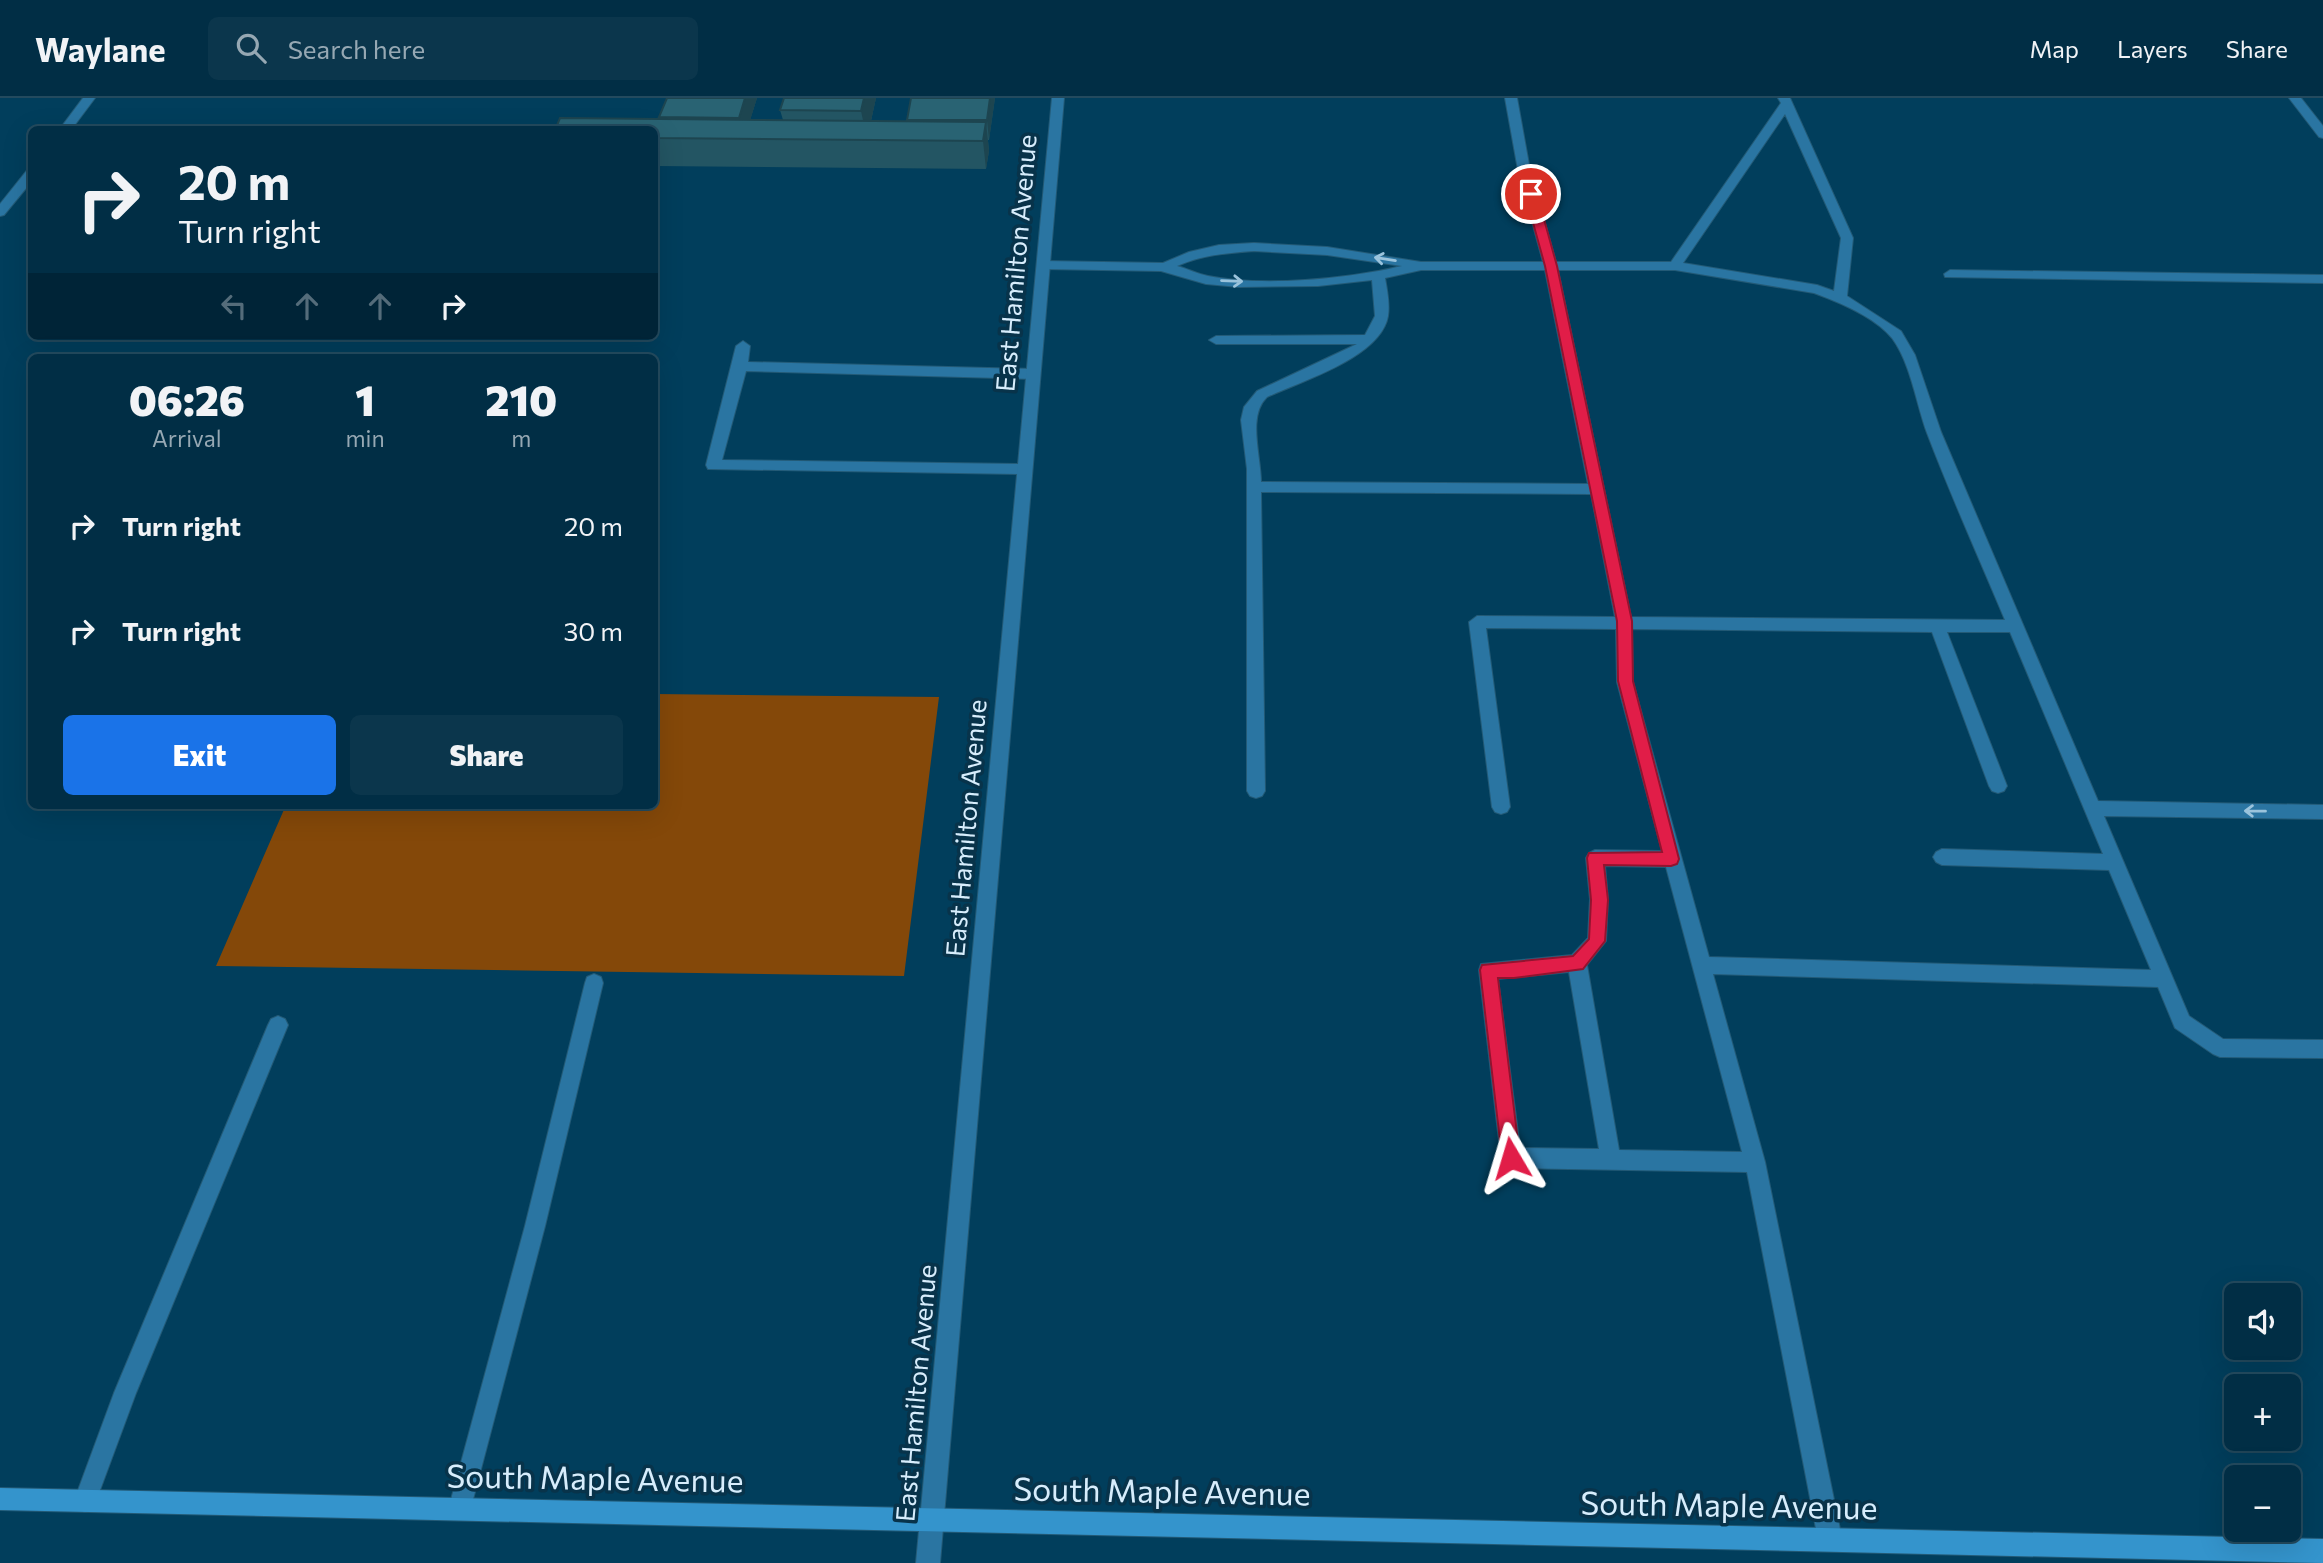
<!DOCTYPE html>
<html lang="en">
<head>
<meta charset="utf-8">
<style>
	body { margin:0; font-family:Commissioner,sans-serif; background:#0b364c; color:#f1f3f6; height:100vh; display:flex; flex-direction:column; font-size:26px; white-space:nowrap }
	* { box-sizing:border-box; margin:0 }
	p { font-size:23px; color:#96a8b3 }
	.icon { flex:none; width:38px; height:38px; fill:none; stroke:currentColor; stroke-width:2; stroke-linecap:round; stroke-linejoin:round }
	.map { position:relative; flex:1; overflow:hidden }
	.details { position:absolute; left:28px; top:256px; width:630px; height:455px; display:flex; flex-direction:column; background:#012e45; border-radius:10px; box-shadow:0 7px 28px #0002,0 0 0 2px #234a5e }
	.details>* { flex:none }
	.banner { position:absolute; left:28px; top:28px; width:630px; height:214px; border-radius:10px; box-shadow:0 7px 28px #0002,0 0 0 2px #234a5e; background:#012e45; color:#f1f3f6; overflow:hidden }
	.fabs { position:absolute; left:2224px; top:1185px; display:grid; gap:14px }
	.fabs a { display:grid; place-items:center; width:77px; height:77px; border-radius:10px; background:#012e45; box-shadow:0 7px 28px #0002,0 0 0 2px #234a5e; font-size:35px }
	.pin { position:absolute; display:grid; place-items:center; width:60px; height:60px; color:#fff; margin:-30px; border:4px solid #fff; border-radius:50%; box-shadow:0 2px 7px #0007 }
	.me { position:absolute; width:77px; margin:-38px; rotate:353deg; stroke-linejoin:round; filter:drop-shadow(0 0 5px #0008) }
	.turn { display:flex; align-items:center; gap:24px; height:147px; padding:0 35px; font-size:32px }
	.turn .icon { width:91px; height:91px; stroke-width:2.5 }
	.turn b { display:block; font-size:49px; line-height:60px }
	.lanes { display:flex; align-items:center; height:66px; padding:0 35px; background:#0003; justify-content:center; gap:35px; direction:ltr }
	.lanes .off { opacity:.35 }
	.eta { display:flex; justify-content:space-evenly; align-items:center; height:119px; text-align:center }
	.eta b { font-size:42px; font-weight:800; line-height:49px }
	.primary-button { display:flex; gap:14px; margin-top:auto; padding:14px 35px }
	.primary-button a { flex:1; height:80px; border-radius:10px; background:#1a73e8; color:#fff; font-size:28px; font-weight:800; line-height:80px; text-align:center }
	.primary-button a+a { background:#0b364c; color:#f1f3f6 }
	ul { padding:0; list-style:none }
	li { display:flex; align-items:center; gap:21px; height:105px; padding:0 35px }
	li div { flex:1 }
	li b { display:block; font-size:26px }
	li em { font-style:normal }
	header { display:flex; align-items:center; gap:42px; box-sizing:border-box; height:98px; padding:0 35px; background:#012e45; border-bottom:2px solid #234a5e }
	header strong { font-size:33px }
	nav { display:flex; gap:38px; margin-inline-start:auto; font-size:24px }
	.search { width:490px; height:63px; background:#0b364c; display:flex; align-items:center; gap:18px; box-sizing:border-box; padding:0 24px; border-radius:10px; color:#96a8b3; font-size:26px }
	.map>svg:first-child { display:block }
	.green { fill:#844809 }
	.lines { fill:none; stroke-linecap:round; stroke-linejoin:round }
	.service-casing { stroke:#235a76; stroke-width:2 }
	.minor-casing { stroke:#235a76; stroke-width:2 }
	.secondary-casing { stroke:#235a76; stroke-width:2 }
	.service { fill:#2a75a2; fill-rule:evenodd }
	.minor { fill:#2a75a2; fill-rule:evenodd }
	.secondary { fill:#3494cc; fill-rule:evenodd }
	.wall { fill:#235563 }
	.shaded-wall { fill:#1d4550 }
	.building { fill:#296373; stroke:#1d4550; stroke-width:2 }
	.oneway { stroke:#9ac3dc }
	.route { fill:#e11d48; stroke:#92132f; stroke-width:2 }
	.labels { text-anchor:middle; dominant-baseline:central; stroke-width:7; stroke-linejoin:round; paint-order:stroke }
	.street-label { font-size:26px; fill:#d7edfc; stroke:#08334a }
	.near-street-label { font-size:32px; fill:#d7edfc; stroke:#08334a }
</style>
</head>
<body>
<header>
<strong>Waylane</strong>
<div class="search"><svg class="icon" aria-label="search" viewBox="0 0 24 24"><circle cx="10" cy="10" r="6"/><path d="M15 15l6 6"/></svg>Search here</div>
<nav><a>Map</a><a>Layers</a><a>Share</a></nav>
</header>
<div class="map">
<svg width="2323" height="1465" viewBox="0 0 2323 1465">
	<rect width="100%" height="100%" fill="#013e5c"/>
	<path class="green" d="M655,596L939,599L904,878L216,868L286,707H654Z"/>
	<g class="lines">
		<defs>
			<path id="service" d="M1505,0H1517L1530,72L1556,164H1671L1781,5L1778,0H1790L1853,140L1847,198L1901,233L1915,257L1941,334L2098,703L2323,707V721L2104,718L2189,918L2223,941L2323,942V960L2220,959L2213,956L2175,930L2158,889L1713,876L1765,1064L1842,1441L1838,1449L1830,1453L1822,1449L1818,1441L1747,1074L1511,1070L1504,1067L1501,1060L1479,872L1481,866L1572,857L1588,840L1590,801L1586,760L1589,755L1595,752L1662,753L1617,584L1616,531L1486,530L1510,709L1507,714L1501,716L1495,714L1492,709L1469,524L1477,518L1615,519L1591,396L1261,394L1265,693L1262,698L1256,700L1250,698L1247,693V371L1241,322L1244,309L1257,293L1357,246H1216L1209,242L1216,238L1365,237L1375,218L1372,182L1318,188L1239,189L1206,186L1161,173L1043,171L1037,167L1043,163L1163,165L1189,154L1219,147L1254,145L1327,149L1421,164H1543L1518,72ZM1785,16L1841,140L1834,193L1817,187L1683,165ZM1254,153L1327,157L1402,168C1347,181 1263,189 1208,178C1198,176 1188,171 1177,168C1202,157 1227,155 1254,153ZM1421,172H1545L1588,386L1261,384C1261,358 1247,318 1267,299C1302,283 1381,259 1388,218C1390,205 1387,192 1385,180ZM1558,172H1675L1814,195C1839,204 1875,219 1892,240C1911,266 1916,305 1927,335C1951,398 1979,460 2005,522L1631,519ZM1632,531L1932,534L1989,688L1992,693L1998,695L2004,693L2007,688L1947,534H2010L2103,756L1942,751L1936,754L1933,759L1936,764L1942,767L2109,772L2151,872L1709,859L1633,584ZM1605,768L1666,769L1742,1054L1619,1052L1587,867L1606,843L1608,801ZM1569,874L1599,1051L1520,1050L1498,881Z
				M2289,0H2301L2323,28V40L2319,39Z
				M1950,172L2323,177V185L1945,179L1944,176Z
				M743,243L750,248L748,264L1033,271L1040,276L1033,281L746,273L722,362L1025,366L1032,371L1025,376L708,371L706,367L736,248Z
				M278,918L285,921L288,927L136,1295L93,1411L85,1414L77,1411L74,1403L114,1295L268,927L271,921Z"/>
			<path id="minor" d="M83,0H95L71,32H59Z
				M1052,0H1064L940,1465H916Z
				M32,70V83L4,117L0,118V106L28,71Z
				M594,876L601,879L603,885L545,1128L471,1409L468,1417L460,1420L452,1417L449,1409L525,1128L585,885L587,879Z"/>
			<path id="secondary" d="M0,1390L2323,1441V1465L0,1412Z"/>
		</defs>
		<use href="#service" class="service-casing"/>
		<use href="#minor" class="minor-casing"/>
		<use href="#secondary" class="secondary-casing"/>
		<use href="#service" class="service"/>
		<use href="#minor" class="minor"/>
		<use href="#secondary" class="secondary"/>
	</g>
	<path class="wall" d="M667,0H757L750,22H783L780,12L876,0L871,23L907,24V22L995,0L989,42H988L989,53L986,71L654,68V32L660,21L659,19Z"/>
	<path class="shaded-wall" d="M745,0H757L745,39L739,20Z
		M864,0H876L867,41L861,13Z
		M990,0H995L989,42L987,22Z
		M986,24L989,53L986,71L983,43Z"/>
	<path class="building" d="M667,0H745L739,20L659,19Z
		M784,0H864L861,13L780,12Z
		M911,0H990L987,22H907Z
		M560,20L986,24L983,43L654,40V32H555Z"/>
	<defs><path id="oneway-shaft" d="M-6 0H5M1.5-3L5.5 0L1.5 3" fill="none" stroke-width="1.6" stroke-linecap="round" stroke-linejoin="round" transform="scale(1.75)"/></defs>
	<g class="oneway">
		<use href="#oneway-shaft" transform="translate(1385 161) rotate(-171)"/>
		<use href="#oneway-shaft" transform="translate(1232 183) rotate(2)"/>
		<use href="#oneway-shaft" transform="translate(2255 713) rotate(-179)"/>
	</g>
	<path class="route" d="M1531,93L1537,96L1557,168L1632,523L1633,583L1679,761L1677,766L1671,768L1604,767L1608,802L1605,843L1583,871L1514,880H1498L1520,1060L1518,1067L1511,1069L1505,1067L1502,1060L1480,872L1482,867L1573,858L1589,841L1591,802L1587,760L1589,755L1662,754L1618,583L1617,523L1545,168L1525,96Z"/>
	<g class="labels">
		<g class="street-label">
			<text transform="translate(1015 165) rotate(-85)">East Hamilton Avenue</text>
			<text transform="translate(965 730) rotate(-85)">East Hamilton Avenue</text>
			<text transform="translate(915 1295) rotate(-85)">East Hamilton Avenue</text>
		</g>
		<g class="near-street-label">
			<text transform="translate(595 1379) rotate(1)">South Maple Avenue</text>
			<text transform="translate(1162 1392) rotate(1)">South Maple Avenue</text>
			<text transform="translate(1729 1406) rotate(1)">South Maple Avenue</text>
		</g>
	</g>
</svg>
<div class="fabs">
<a><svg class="icon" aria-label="sound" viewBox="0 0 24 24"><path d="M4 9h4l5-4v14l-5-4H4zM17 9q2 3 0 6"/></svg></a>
<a>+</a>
<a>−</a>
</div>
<div class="pin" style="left:1531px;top:96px;background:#d93025"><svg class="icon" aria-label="arrive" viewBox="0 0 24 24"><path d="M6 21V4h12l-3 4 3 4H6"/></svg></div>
<svg class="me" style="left:1511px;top:1060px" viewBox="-20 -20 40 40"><path d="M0-17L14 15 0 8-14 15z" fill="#e11d48" stroke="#fff" stroke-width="4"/></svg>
<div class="banner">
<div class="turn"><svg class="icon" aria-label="right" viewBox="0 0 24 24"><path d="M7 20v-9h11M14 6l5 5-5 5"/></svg><div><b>20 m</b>Turn right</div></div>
<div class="lanes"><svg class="icon off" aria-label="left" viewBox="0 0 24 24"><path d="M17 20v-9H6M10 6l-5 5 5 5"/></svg><svg class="icon off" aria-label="ahead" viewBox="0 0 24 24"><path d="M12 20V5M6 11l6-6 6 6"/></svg><svg class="icon off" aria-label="ahead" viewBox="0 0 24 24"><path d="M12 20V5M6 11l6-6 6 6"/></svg><svg class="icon" aria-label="right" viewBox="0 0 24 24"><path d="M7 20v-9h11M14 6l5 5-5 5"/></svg></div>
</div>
<section class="details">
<div class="eta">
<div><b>06:26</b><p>Arrival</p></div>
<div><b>1</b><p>min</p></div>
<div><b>210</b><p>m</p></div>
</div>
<ul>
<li><svg class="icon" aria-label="right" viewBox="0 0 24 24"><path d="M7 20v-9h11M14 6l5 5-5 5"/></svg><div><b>Turn right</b></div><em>20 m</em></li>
<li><svg class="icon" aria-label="right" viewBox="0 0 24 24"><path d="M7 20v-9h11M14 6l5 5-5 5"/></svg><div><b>Turn right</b></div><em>30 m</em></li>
</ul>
<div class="primary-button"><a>Exit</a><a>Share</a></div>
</section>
</div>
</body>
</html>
